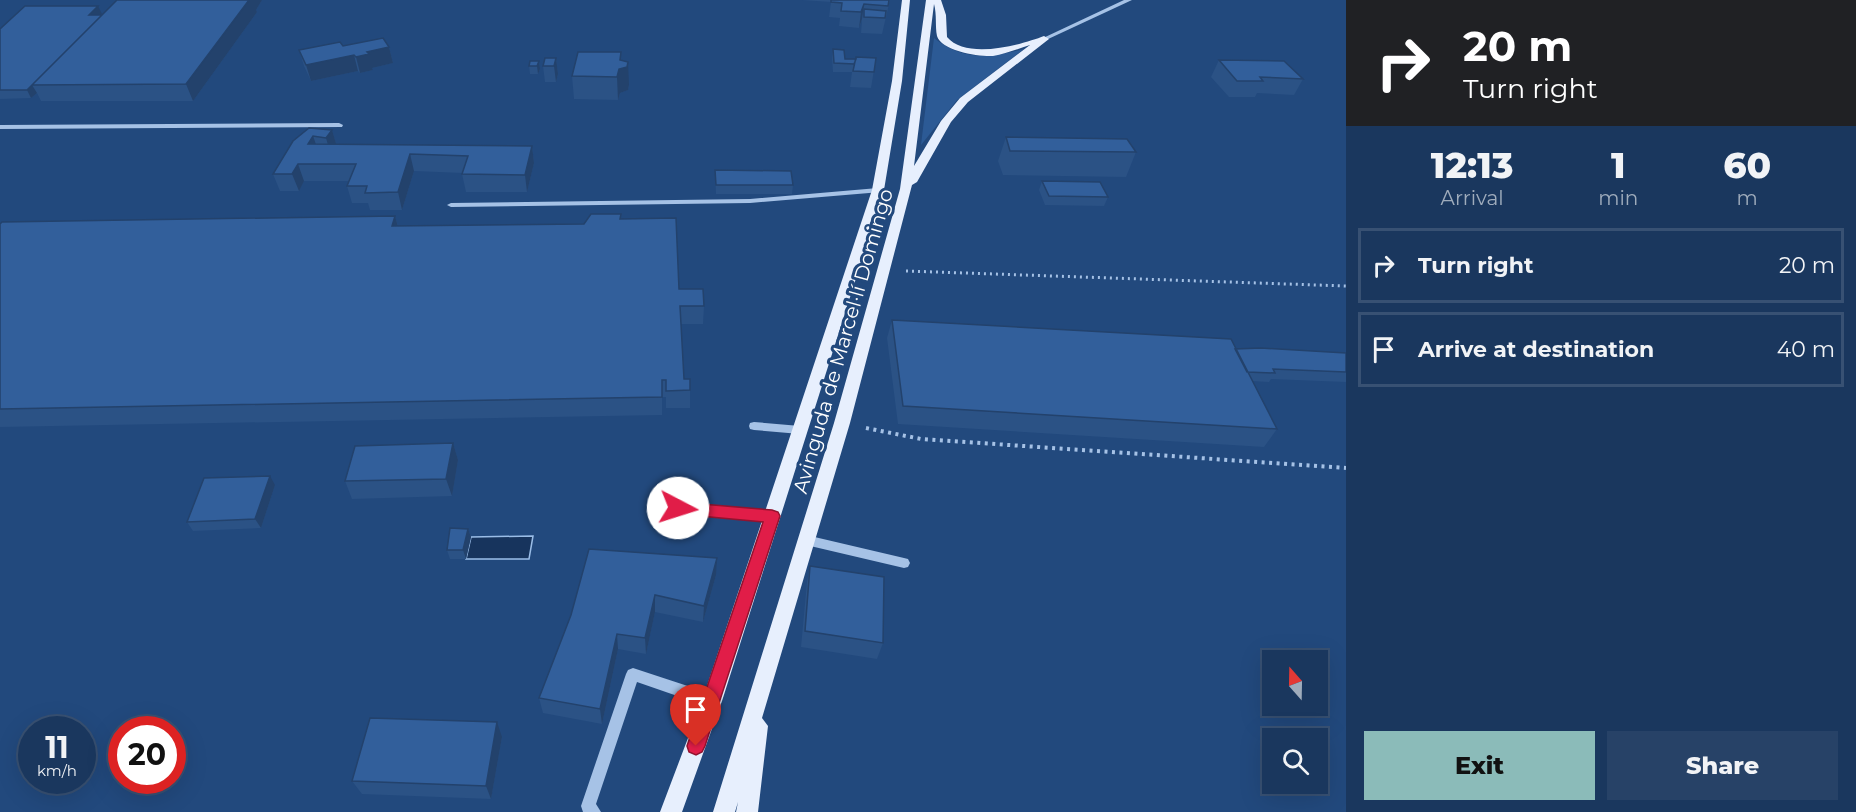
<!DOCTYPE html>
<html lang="en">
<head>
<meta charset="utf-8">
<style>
	body { margin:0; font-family:Montserrat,sans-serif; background:#274267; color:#f1f3f6; height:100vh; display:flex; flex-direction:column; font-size:22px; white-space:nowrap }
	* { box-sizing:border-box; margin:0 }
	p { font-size:20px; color:#9facbc }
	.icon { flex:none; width:33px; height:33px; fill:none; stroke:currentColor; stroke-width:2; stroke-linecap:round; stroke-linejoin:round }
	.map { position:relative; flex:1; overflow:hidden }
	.side { display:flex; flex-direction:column; background:#1a375e; width:510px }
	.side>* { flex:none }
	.top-card { background:#202124; color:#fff; overflow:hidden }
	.needle { width:39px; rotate:340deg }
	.buttons { position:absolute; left:1262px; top:650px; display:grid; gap:12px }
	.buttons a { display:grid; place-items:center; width:66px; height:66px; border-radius:0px; background:#1a375e; box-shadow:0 6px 24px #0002,0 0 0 2px #385173; font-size:30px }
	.speed { position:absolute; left:18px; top:716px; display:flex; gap:12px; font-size:30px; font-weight:700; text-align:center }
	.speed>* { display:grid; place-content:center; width:78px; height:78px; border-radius:50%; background:#1a375e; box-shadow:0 6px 24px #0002,0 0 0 2px #385173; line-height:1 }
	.speed small { font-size:15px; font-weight:400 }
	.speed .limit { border:9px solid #d22; background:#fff; color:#111 }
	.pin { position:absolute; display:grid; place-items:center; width:51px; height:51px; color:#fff; margin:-62px -26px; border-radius:50% 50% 50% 0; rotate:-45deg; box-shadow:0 0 6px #0007 }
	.pin .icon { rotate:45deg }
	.me { position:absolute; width:66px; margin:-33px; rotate:95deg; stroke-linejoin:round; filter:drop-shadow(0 0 4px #0008) }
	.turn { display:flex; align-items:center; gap:21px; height:126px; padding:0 18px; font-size:27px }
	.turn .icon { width:78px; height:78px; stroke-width:2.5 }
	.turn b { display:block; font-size:42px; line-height:51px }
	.eta { display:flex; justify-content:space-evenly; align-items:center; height:102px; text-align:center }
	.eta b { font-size:36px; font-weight:800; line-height:42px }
	.button { display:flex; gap:12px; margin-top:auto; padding:12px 18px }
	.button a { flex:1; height:69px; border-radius:0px; background:#8bbbb9; color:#111; font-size:24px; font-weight:800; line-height:69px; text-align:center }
	.button a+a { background:#274267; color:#f1f3f6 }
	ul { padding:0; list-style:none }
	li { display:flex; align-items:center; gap:18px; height:75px; margin:0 12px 9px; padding:0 6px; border:3px solid #385173; border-radius:0px }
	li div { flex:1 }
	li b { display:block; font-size:22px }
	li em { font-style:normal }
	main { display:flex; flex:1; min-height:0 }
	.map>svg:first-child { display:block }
	.green { fill:#2c5a95 }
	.water { fill:#17345d; stroke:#9abde7; stroke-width:1.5 }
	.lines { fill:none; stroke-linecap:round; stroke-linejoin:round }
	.path-far1 { stroke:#a6c2e6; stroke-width:3; stroke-dasharray:2 4; stroke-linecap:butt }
	.path { stroke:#a6c2e6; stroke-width:4; stroke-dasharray:3 4.5; stroke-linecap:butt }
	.minor { fill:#a6c2e6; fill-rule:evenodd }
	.major { fill:#e7effd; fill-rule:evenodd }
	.wall { fill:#2b5285 }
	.shaded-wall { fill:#23426c }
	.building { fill:#325f9b; stroke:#23426c; stroke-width:1.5 }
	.route { fill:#e11d48; stroke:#92132f; stroke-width:1.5 }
	.labels { text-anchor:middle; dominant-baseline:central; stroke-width:6; stroke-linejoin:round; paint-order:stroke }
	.street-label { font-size:20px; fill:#fff; stroke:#22497d }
</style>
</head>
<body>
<main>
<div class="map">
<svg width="1346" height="812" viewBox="0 0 1346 812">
	<rect width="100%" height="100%" fill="#22497d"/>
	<path class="green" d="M934,38C963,61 990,58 1024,49L957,100L921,145Z"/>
	<path class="water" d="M533,536L529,559H466L471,537Z"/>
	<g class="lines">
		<path class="path-far1" d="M906,271L1346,286"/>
		<path class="path" d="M866,428L921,439L1346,468"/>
		<path class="minor" d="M1124,0H1132L1046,40L1041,39Z
			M339,123L343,125L342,127L0,129V125Z
			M878,188L882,190L881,192L750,203L451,207L447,205L451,203L750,199Z
			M754,422L800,426L804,427L805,430L804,433L800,434L754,430L750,429L749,426L750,423Z
			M655,501L772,511L776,513L778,516L776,519L772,521L655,511L651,509L649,506L651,503Z
			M806,535L904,558L908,559L910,563L908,567L904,568L806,545L802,544L800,540L802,536Z
			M633,668L712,694L717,696L719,701L717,706L712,708L637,682L596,804L601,812H583L581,806L626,674L628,670Z"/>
		<path class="major" d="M902,0H910L902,81L884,190L722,701L682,812H660L702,701L872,190L892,81Z
			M926,0H941L946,15L947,37C966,60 1021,45 1044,36L1049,39L968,102L951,122L917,182L912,185L850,423L762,718L768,726L758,812H736L738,802L735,812H713L834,423L900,189ZM934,4C937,15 935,26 937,36C941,51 980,57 993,56C1005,54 1018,49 1030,45L960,98L941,121L914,166Z"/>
	</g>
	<path class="wall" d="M262,0L256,10L257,12L193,101H41L37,93L31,98L0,99V29L102,14L101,15Z
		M802,0H890L882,34L861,33L862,20L859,28L839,26L840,18L829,17L831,2Z
		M389,47L393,63L372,68L373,70L360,73L358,71L311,81L304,66L299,50Z
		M833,49L845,59L876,58L871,88L850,87L852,72H833L832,57Z
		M556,58L558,74L556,82H545L543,66Z
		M621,60L629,85L628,90L620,93L618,100L574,99L572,76Z
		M1219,60L1303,79L1294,95L1257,93L1255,97H1229L1211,77Z
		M539,61L540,69L538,74H530L529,66Z
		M309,128L332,130L336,144L532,146L534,163L527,192H466L462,174L463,173L414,171L402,210H370L368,203H352L347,186L349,181H304L299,191H280L273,174Z
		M1006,137L1136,152L1126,177L1003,175L998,161Z
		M715,170L793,185L792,194H716Z
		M1042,181L1108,197L1104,206L1045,205L1039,190Z
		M621,214V219L679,289L704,306L703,324H681L684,379H690V408H666V397H662V415L0,427V224L395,216L398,226L584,224Z
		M892,320L1235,349L1346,353V382L1271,379L1269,382L1252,381L1277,429L1264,447L898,424L887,338Z
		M453,443L458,460L452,496L352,499L345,481Z
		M275,485L261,528L193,531L187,522Z
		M468,529L471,537L466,559H450L447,550Z
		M810,566L883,643L877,659L801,647L807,582Z
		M716,575L703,622L655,612L646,654L618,649L602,724L543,713L539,698L571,615Z
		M502,737L491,799L362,794L352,781Z"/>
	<path class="shaded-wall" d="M249,0H262L256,10L257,12L193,101L186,84Z
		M864,4L862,19L859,28L861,12Z
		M98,6L102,14L93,22L89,15Z
		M389,47L393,63L372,68L373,70L360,73L356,57L367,52Z
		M621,52V69L628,62L629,85L628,90L620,93L618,100L617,77Z
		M354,55L358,71L311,81L306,65Z
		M556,58L558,74L556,82L554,66Z
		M539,61L540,69L538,74L537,66Z
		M32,85L37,93L31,98L27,90Z
		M332,130L337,147L331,155L326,138Z
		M313,136L319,153L308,144Z
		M532,146L534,163L527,192L525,175Z
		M410,154L414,171L402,210L398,192Z
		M298,164L304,181L299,191L292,174Z
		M395,216L400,234L392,226Z
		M453,443L458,460L452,496L446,479Z
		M270,476L275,485L261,528L255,519Z
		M468,529L471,537L466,559L463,550Z
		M717,558L716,575L703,622L704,606Z
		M655,595V612L646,654L645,638Z
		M617,634L618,649L602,724L600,709Z
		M497,722L502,737L491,799L486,786Z"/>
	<path class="building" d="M117,0H249L186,84L32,85Z
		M831,0H889L888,6L864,4L861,12L841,11L842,3L831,2Z
		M25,6H98L89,15H102L27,90H0V29Z
		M864,9L886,11L885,18L864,17Z
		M383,38L389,47L367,52L369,54L356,57L354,55L306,65L299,50L340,42L343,46Z
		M833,49L844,50L845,59H856L854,64L834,63Z
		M578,52H621L620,60L628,62L627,67L619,69L617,77L572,76Z
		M856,57L876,58L874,72L853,71Z
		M545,58H556L554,66H543Z
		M1219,60L1284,61L1303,79L1260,77L1263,81H1237Z
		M530,61H539L537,66H529Z
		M309,128L332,130L326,138L313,136L308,144L532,146L525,175L462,174L468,156L410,154L398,192L365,193L367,186H347L356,164H298L292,174H273L293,141Z
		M1006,137L1127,139L1136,152L1010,151Z
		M715,170L791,171L793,185H716Z
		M1042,181L1100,182L1108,197L1049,196Z
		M591,214H621L620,219L676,218L679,289H703L704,306H680L684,379H690V390L666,391V380H662V397L0,409V224L2,222L395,216L392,226L584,224Z
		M892,320L1231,339L1277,429L903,406Z
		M1261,348L1346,353V372L1273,369L1275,373L1247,372L1235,349Z
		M453,443L446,479L345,481L355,446Z
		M270,476L255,519L187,522L204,478Z
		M450,528L468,529L463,550H447Z
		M589,549L717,558L704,606L655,595L645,638L617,634L600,709L539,698L571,615Z
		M810,566L884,577L883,643L805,631Z
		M370,718L497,722L486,786L352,781Z"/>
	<path class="route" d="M678,502L772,510L778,512L780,516L705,746L702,752L696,755L689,752L687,746L763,522L678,514L673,512L671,508L673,503Z"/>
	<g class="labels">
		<g class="street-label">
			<text transform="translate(843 341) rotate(-74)">Avinguda de Marcel·lí Domingo</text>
		</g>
	</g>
</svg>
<div class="buttons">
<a><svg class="needle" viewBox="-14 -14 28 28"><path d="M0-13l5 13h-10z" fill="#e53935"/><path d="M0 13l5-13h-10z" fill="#9facbc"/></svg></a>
<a><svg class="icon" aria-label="search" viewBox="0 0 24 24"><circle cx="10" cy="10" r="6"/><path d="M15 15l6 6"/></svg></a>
</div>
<div class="speed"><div>11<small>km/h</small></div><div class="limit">20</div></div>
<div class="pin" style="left:696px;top:746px;background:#d93025"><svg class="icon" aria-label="arrive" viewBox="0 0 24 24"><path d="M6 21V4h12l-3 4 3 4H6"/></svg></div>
<svg class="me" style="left:678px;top:508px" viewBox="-20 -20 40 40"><circle r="19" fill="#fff"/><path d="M0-13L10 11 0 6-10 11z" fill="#e11d48"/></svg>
</div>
<section class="side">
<div class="top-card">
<div class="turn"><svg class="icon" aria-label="right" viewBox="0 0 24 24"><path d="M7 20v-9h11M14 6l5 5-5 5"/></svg><div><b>20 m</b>Turn right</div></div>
</div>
<div class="eta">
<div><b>12:13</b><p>Arrival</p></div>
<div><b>1</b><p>min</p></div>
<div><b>60</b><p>m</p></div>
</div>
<ul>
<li><svg class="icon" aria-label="right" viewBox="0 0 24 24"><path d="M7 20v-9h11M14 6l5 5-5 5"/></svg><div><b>Turn right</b></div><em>20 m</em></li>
<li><svg class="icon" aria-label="arrive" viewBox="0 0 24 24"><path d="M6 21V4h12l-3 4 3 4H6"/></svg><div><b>Arrive at destination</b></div><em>40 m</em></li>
</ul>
<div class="button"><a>Exit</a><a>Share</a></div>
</section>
</main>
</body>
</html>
